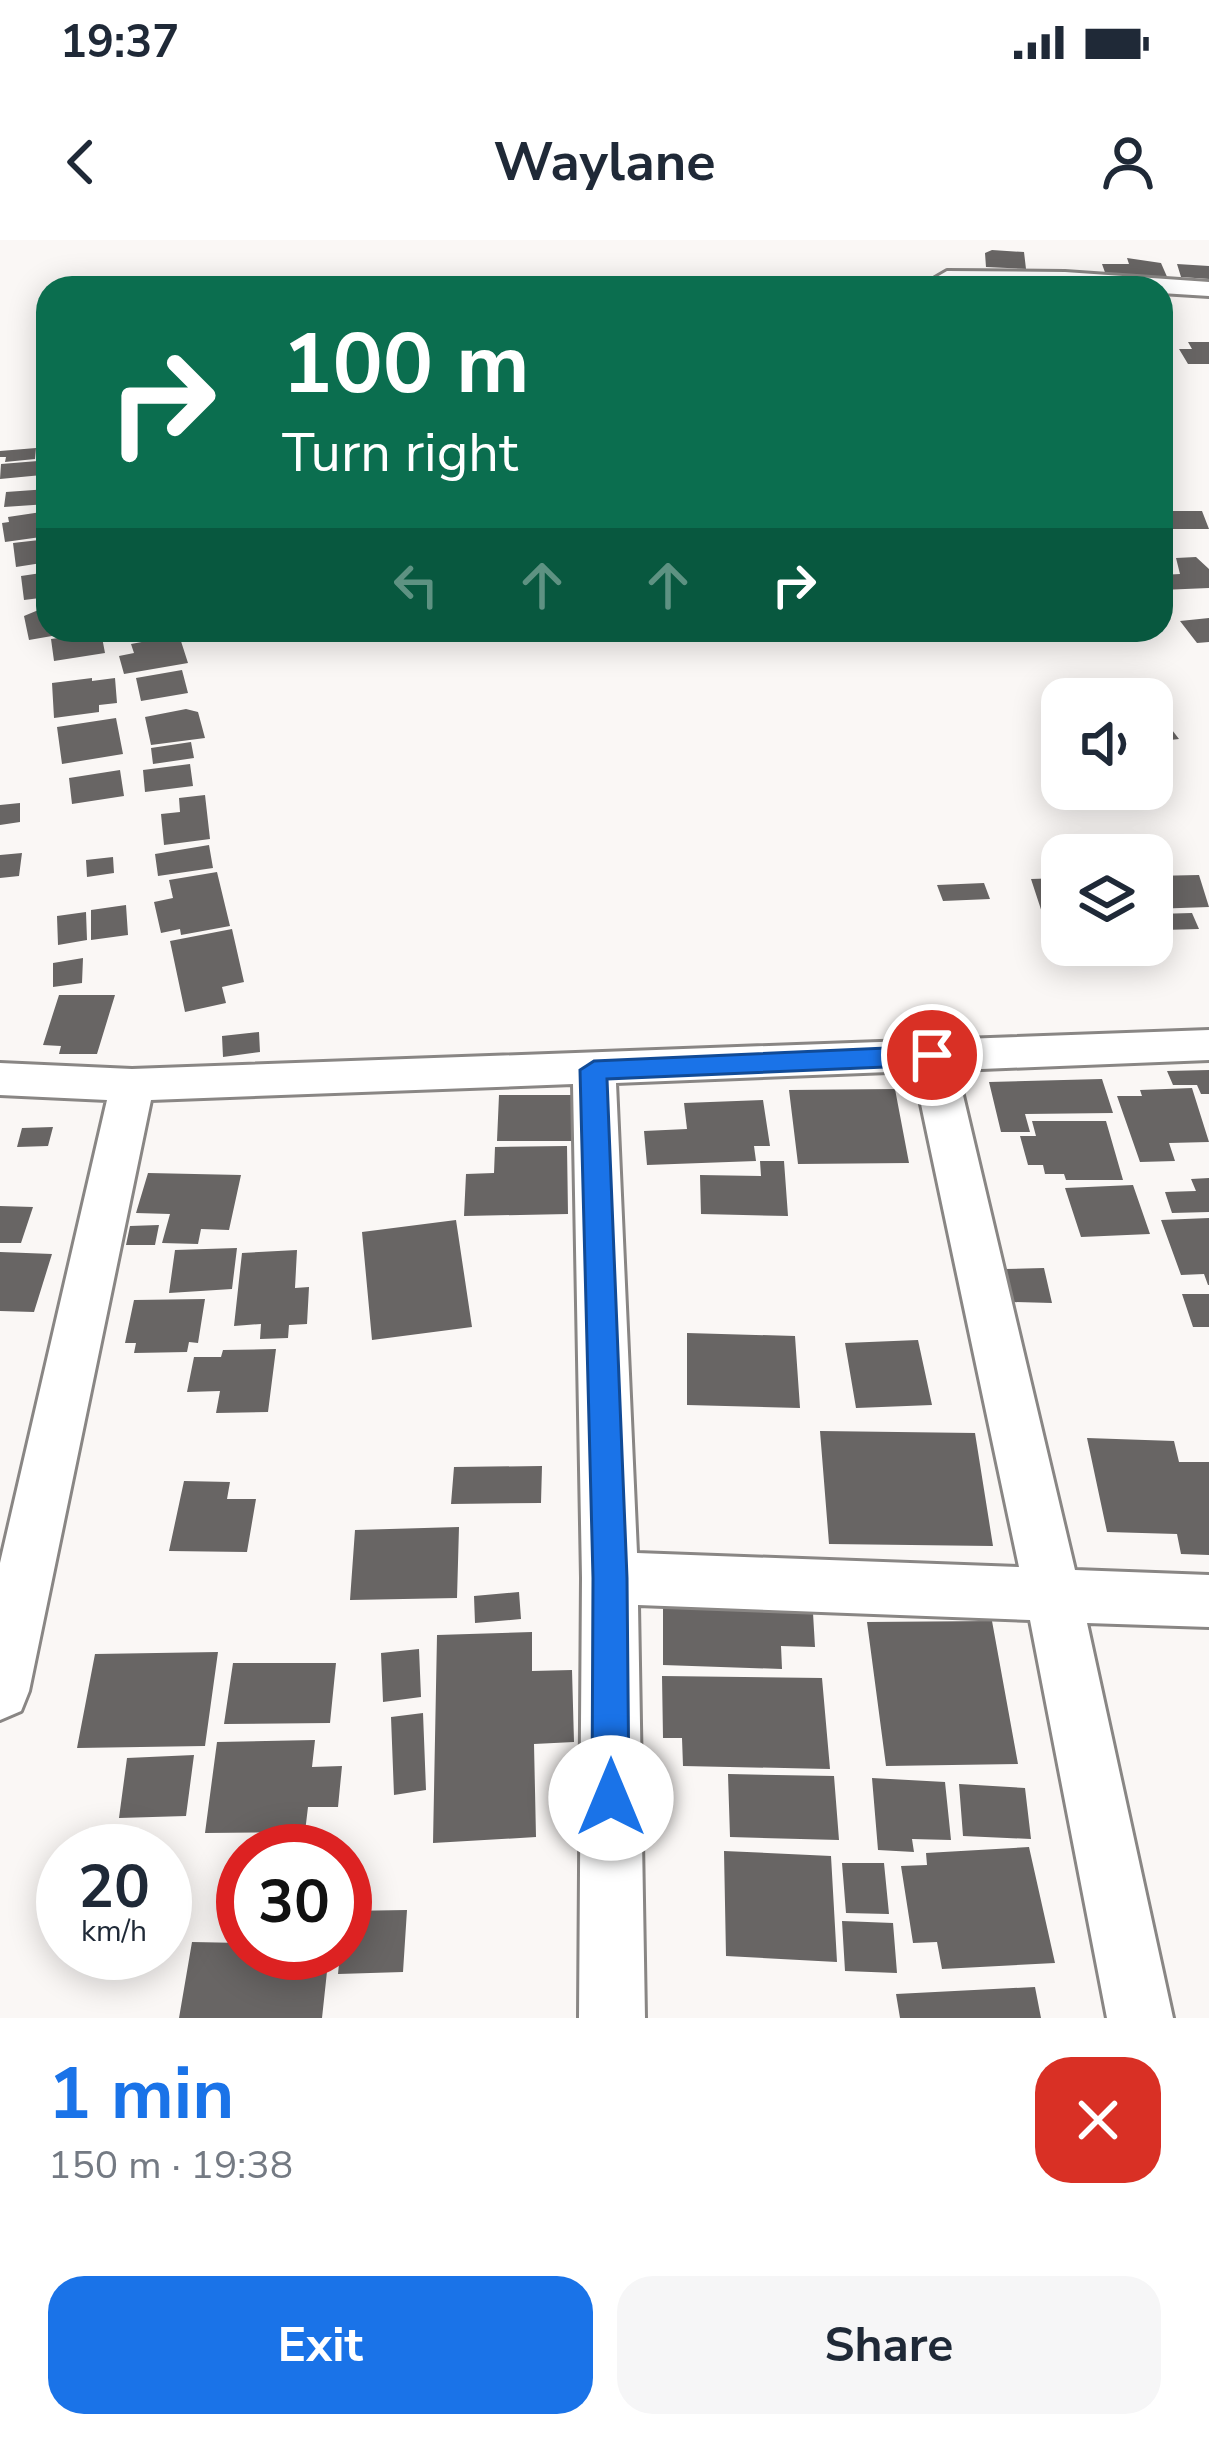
<!DOCTYPE html>
<html lang="en">
<head>
<meta charset="utf-8">
<style>
	body { margin:0; font-family:"Nunito Sans",sans-serif; background:#f6f6f7; color:#1f2937; height:100vh; display:flex; flex-direction:column; font-size:45px; white-space:nowrap }
	* { box-sizing:border-box; margin:0 }
	p { font-size:39px; color:#747a83 }
	.icon { flex:none; width:66px; height:66px; fill:none; stroke:currentColor; stroke-width:2; stroke-linecap:round; stroke-linejoin:round }
	.map { position:relative; height:1778px; overflow:hidden }
	.panel { display:flex; flex-direction:column; background:#fff; flex:1 }
	.panel>* { flex:none }
	.guide { position:absolute; left:36px; top:36px; width:1137px; height:366px; border-radius:36px; box-shadow:0 6px 30px #0003; background:#0b6e4f; color:#fff; overflow:hidden }
	.fabs { position:absolute; left:1041px; top:438px; display:grid; gap:24px }
	.fabs a { display:grid; place-items:center; width:132px; height:132px; border-radius:24px; background:#fff; box-shadow:0 6px 30px #0003; font-size:60px }
	.speed { position:absolute; left:36px; top:1584px; display:flex; gap:24px; font-size:60px; font-weight:700; text-align:center }
	.speed>* { display:grid; place-content:center; width:156px; height:156px; border-radius:50%; background:#fff; box-shadow:0 6px 30px #0003; line-height:1 }
	.speed small { font-size:30px; font-weight:400 }
	.speed .limit { border:18px solid #d22; background:#fff; color:#111 }
	.pin { position:absolute; display:grid; place-items:center; width:102px; height:102px; color:#fff; margin:-51px; border:6px solid #fff; border-radius:50%; box-shadow:0 3px 12px #0007 }
	.me { position:absolute; width:132px; margin:-66px; rotate:0deg; stroke-linejoin:round; filter:drop-shadow(0 0 9px #0008) }
	.turn { display:flex; align-items:center; gap:42px; height:252px; padding:0 48px; font-size:54px }
	.turn .icon { width:156px; height:156px; stroke-width:2.5 }
	.turn b { display:block; font-size:84px; line-height:102px }
	.lanes { display:flex; align-items:center; height:114px; padding:0 48px; background:#0003; justify-content:center; gap:60px; direction:ltr }
	.lanes .off { opacity:.35 }
	.round { display:grid; place-items:center; flex:none; width:126px; height:126px; border-radius:36px; background:#f6f6f7 }
	.head { display:flex; align-items:center; justify-content:space-between; height:204px; padding:0 48px }
	h1 { font-size:72px; font-weight:700; line-height:90px; color:#1a73e8 }
	.action { display:flex; gap:24px; margin-top:auto; padding:24px 48px }
	.action a { flex:1; height:138px; border-radius:36px; background:#1a73e8; color:#fff; font-size:48px; font-weight:700; line-height:138px; text-align:center }
	.action a+a { background:#f6f6f7; color:#1f2937 }
	.status { display:flex; justify-content:space-between; align-items:center; height:84px; padding:0 60px; background:#fff; direction:ltr }
	.status svg { height:33px; fill:currentColor }
	header { display:flex; justify-content:space-between; align-items:center; height:156px; padding:0 48px; background:#fff; font-size:54px; font-weight:700 }
	.map>svg:first-child { display:block }
	.building { fill:#686564 }
	.lines { fill:none; stroke-linecap:round; stroke-linejoin:round }
	.minor-casing { stroke:#898684; stroke-width:6 }
	.minor { fill:#fff; fill-rule:evenodd }
	.route { fill:#1a73e8; stroke:#114b97; stroke-width:3 }
</style>
</head>
<body>
<div class="status"><b>19:37</b><svg viewBox="0 0 49 12"><path d="M0 12V9h3v3zM5 12V6h3v6zM10 12V3h3v9zM15 12V0h3v12zM26 1h20v11H26zM47 4h2v5h-2z"/></svg></div>
<header><svg class="icon" aria-label="back" viewBox="0 0 24 24"><path d="M15 5l-7 7 7 7"/></svg>Waylane<svg class="icon" aria-label="person" viewBox="0 0 24 24"><circle cx="12" cy="8" r="4"/><path d="M4 21q1-7 8-7t8 7"/></svg></header>
<div class="map">
<svg width="1209" height="1778" viewBox="0 0 1209 1778">
	<rect width="100%" height="100%" fill="#faf7f5"/>
	<path class="building" d="M992,10L1024,12L1026,29L986,27L985,13Z
		M1127,18L1161,23L1168,39L1107,38L1102,24H1129Z
		M1177,24L1209,26V39L1181,37Z
		M1188,102H1209V124H1188L1179,109H1192Z
		M36,208L35,219L5,222L6,217H0V211Z
		M38,221L48,222V247H43L42,235L0,239L1,224Z
		M48,249V264L4,267L6,252Z
		M48,271V296L5,302L2,283L9,282L8,277Z
		M1161,271H1202L1209,289H1161Z
		M48,299V322L16,327L13,303Z
		M1196,317L1209,329V348L1161,350V335L1180,334L1176,318Z
		M48,332V357L24,360L21,336Z
		M48,366V390L75,392L29,400L24,376Z
		M1209,378V402L1197,403L1180,381Z
		M101,392L105,413L54,421L51,399Z
		M179,395L188,423L124,434L119,416L134,413L131,404Z
		M182,430L188,453L141,461L136,438Z
		M92,438V441L115,438L117,463L99,465V472L54,478L52,443Z
		M1110,440L1118,456L1086,457L1079,441Z
		M186,469L198,472L205,498L151,505L145,477Z
		M1159,473L1179,499L1152,502V474Z
		M116,478L123,514L62,524L57,487Z
		M191,502L194,518L153,524L151,508Z
		M190,524L193,546L145,552L143,530Z
		M120,530L124,556L72,564L69,538Z
		M205,555L210,599L164,605L161,574L180,572L179,558Z
		M20,563V582L0,585V565Z
		M209,605L213,628L158,636L155,614Z
		M22,613L19,636L0,638V615Z
		M113,617L114,633L87,637L86,620Z
		M217,632L230,686L181,695L180,689L161,693L154,662L173,658L169,640Z
		M1199,635L1209,667L1152,669V636Z
		M1062,638V694H1049L1031,639Z
		M984,643L990,659L943,661L937,645Z
		M126,665L128,695L91,700V670Z
		M86,672L87,700L58,705L57,676Z
		M1192,673L1199,689L1163,690L1156,674Z
		M232,689L244,742L222,747L226,763L185,772L170,701Z
		M83,718L82,743L53,747V723Z
		M59,755H115L97,814H59L61,806L43,805Z
		M259,792L260,812L223,817L222,796Z
		M1209,830V854H1201L1197,845H1173L1167,831Z
		M1102,839L1113,873L1025,874L1030,892H1001L989,842Z
		M1192,848L1209,902L1169,903L1175,921L1140,922L1117,856H1142L1140,850Z
		M895,849L909,923L798,924L789,850Z
		M499,855H576V901H497Z
		M763,860L770,906H754L756,921L647,925L644,891L687,889L684,863Z
		M1032,881H1106L1123,940H1066L1064,934H1045L1043,925H1028L1020,896H1036Z
		M53,887L48,906L17,907L22,888Z
		M567,906L568,974L464,976L466,934L494,933L495,907Z
		M760,921H784L788,976L701,974L700,935L761,936Z
		M148,933L241,935L229,990L201,989L198,1004L162,1003L170,974L136,973Z
		M1209,938V972L1172,973L1165,952L1196,951L1191,939Z
		M1133,945L1150,994L1081,997L1065,948Z
		M0,966L33,967L21,1003H0Z
		M1209,978V1045H1208L1204,1034L1181,1035L1161,980Z
		M456,980L472,1087L372,1100L362,992Z
		M159,985L155,1005H126L130,986Z
		M237,1008L232,1049L169,1053L175,1010Z
		M297,1010L295,1048L309,1047L307,1084L289,1085L288,1098L260,1099L261,1084L234,1086L242,1013Z
		M0,1012L52,1014L34,1072L0,1071Z
		M1044,1028L1052,1063L1012,1062L1005,1029Z
		M1182,1054H1209V1087H1193Z
		M205,1059L198,1103L189,1102L187,1112L134,1113L136,1103H125L134,1060Z
		M687,1093L795,1096L800,1168L687,1165Z
		M918,1100L932,1165L856,1168L845,1103Z
		M276,1109L268,1172L216,1173L220,1151L187,1152L194,1117H221L223,1110Z
		M820,1191L975,1193L993,1306L829,1304Z
		M1087,1198L1174,1201L1179,1222H1209V1315L1181,1314L1177,1294L1107,1292Z
		M542,1226L541,1263L451,1264L454,1227Z
		M184,1241L230,1242L227,1259H256L247,1312L169,1311Z
		M459,1287L457,1358L350,1360L355,1290Z
		M519,1352L521,1379L475,1383L474,1356Z
		M663,1368L813,1373L815,1407L781,1406L782,1429L663,1425Z
		M992,1381L1018,1524L886,1526L867,1382Z
		M532,1392V1431L572,1430L574,1502L534,1504L536,1597L433,1603L437,1395Z
		M419,1409L421,1457L383,1462L381,1413Z
		M218,1412L205,1506L77,1508L95,1414Z
		M233,1423H336L330,1483L224,1484Z
		M662,1436L822,1438L830,1529L683,1526L682,1498H663Z
		M423,1473L426,1550L394,1555L391,1477Z
		M315,1500L312,1527L342,1526L338,1567H308L305,1592L205,1593L217,1502Z
		M194,1515L186,1576L119,1578L127,1518Z
		M728,1534L834,1536L839,1600L730,1597Z
		M872,1538L945,1542L951,1600L912,1599L914,1612L878,1610Z
		M959,1544L1025,1548L1031,1599L963,1596Z
		M1029,1607L1055,1723L942,1729L937,1702L913,1703L901,1626L927,1625L926,1613Z
		M724,1611L831,1616L837,1722L726,1716Z
		M842,1623H884L889,1674L846,1673Z
		M407,1670L403,1732L338,1734L340,1713H345V1671Z
		M842,1681L893,1683L897,1733L845,1731Z
		M192,1702L243,1703V1713H329L322,1778H179Z
		M1035,1747L1041,1778H900L896,1754Z"/>
	<g class="lines">
		<defs>
			<path id="minor" d="M947,31L1065,32L1209,42V56L1161,53V48L938,43L935,38Z
				M1209,790V820L957,830L1075,1330L1209,1335V1387L1087,1383L1173,1778H1107L1030,1380L638,1365L645,1778H579L582,1338L573,844L151,860L29,1451L21,1471L0,1480V1323L107,860L0,855V823L132,829ZM914,831L1019,1327L637,1313L616,843Z"/>
		</defs>
		<use href="#minor" class="minor-casing"/>
		<use href="#minor" class="minor"/>
	</g>
	<path class="route" d="M932,806L946,815L932,825L607,839L627,1338L629,1558L624,1571L611,1577L598,1571L592,1558L593,1338L580,830L594,821Z"/>
</svg>
<div class="fabs">
<a><svg class="icon" aria-label="sound" viewBox="0 0 24 24"><path d="M4 9h4l5-4v14l-5-4H4zM17 9q2 3 0 6"/></svg></a>
<a><svg class="icon" aria-label="layers" viewBox="0 0 24 24"><path d="M12 4l9 5-9 5-9-5zM3 14l9 5 9-5"/></svg></a>
</div>
<div class="speed"><div>20<small>km/h</small></div><div class="limit">30</div></div>
<div class="pin" style="left:932px;top:815px;background:#d93025"><svg class="icon" aria-label="arrive" viewBox="0 0 24 24"><path d="M6 21V4h12l-3 4 3 4H6"/></svg></div>
<svg class="me" style="left:611px;top:1558px" viewBox="-20 -20 40 40"><circle r="19" fill="#fff"/><path d="M0-13L10 11 0 6-10 11z" fill="#1a73e8"/></svg>
<div class="guide">
<div class="turn"><svg class="icon" aria-label="right" viewBox="0 0 24 24"><path d="M7 20v-9h11M14 6l5 5-5 5"/></svg><div><b>100 m</b>Turn right</div></div>
<div class="lanes"><svg class="icon off" aria-label="left" viewBox="0 0 24 24"><path d="M17 20v-9H6M10 6l-5 5 5 5"/></svg><svg class="icon off" aria-label="ahead" viewBox="0 0 24 24"><path d="M12 20V5M6 11l6-6 6 6"/></svg><svg class="icon off" aria-label="ahead" viewBox="0 0 24 24"><path d="M12 20V5M6 11l6-6 6 6"/></svg><svg class="icon" aria-label="right" viewBox="0 0 24 24"><path d="M7 20v-9h11M14 6l5 5-5 5"/></svg></div>
</div>
</div>
<section class="panel">
<div class="head"><div><h1>1 min</h1><p>150 m · 19:38</p></div><a class="round" style="background:#d93025;color:#fff"><svg class="icon" aria-label="close" viewBox="0 0 24 24"><path d="M6 6l12 12M18 6L6 18"/></svg></a></div>
<div class="action"><a>Exit</a><a>Share</a></div>
</section>
</body>
</html>
